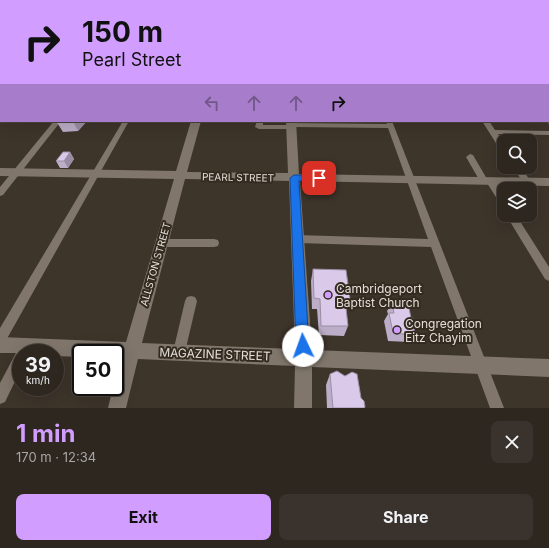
<!DOCTYPE html>
<html lang="en">
<head>
<meta charset="utf-8">
<style>
	body { margin:0; font-family:Inter,sans-serif; background:#3a332d; color:#f1f3f6; height:100vh; display:flex; flex-direction:column; font-size:15px; white-space:nowrap }
	* { box-sizing:border-box; margin:0 }
	p { font-size:13px; color:#a7a5a5 }
	.icon { flex:none; width:22px; height:22px; fill:none; stroke:currentColor; stroke-width:2; stroke-linecap:round; stroke-linejoin:round }
	.map { position:relative; height:408px; overflow:hidden }
	.details { display:flex; flex-direction:column; background:#2e2720; flex:1 }
	.details>* { flex:none }
	.top-card { position:absolute; left:0px; top:0px; width:549px; height:122px; box-shadow:0 4px 16px #0002,0 0 0 1px #49443e; background:#d19dfe; color:#111; overflow:hidden }
	.buttons { position:absolute; left:497px; top:134px; display:grid; gap:8px }
	.buttons a { display:grid; place-items:center; width:40px; height:40px; border-radius:8px; background:#2e2720; box-shadow:0 4px 16px #0002,0 0 0 1px #49443e; font-size:20px }
	.speed { position:absolute; left:12px; top:344px; display:flex; gap:8px; font-size:20px; font-weight:700; text-align:center }
	.speed>* { display:grid; place-content:center; width:52px; height:52px; border-radius:50%; background:#2e2720; box-shadow:0 4px 16px #0002,0 0 0 1px #49443e; line-height:1 }
	.speed small { font-size:10px; font-weight:400 }
	.speed .limit { border:2px solid #111; border-radius:6px; background:#fff; color:#111 }
	.pin { position:absolute; display:grid; place-items:center; width:34px; height:34px; color:#fff; margin:-17px; border-radius:8px; box-shadow:0 2px 6px #0006 }
	.me { position:absolute; width:44px; margin:-22px; rotate:357deg; stroke-linejoin:round; filter:drop-shadow(0 0 3px #0008) }
	.turn { display:flex; align-items:center; gap:14px; height:84px; padding:0 16px; font-size:18px }
	.turn .icon { width:52px; height:52px; stroke-width:2.5 }
	.turn b { display:block; font-size:28px; line-height:34px }
	.lanes { display:flex; align-items:center; height:38px; padding:0 16px; background:#0003; justify-content:center; gap:20px; direction:ltr }
	.lanes .off { opacity:.35 }
	.round { display:grid; place-items:center; flex:none; width:42px; height:42px; border-radius:8px; background:#3a332d }
	.head { display:flex; align-items:center; justify-content:space-between; height:68px; padding:0 16px }
	h1 { font-size:24px; font-weight:700; line-height:30px; color:#d19dfe }
	.action { display:flex; gap:8px; margin-top:auto; padding:8px 16px }
	.action a { flex:1; height:46px; border-radius:8px; background:#d19dfe; color:#111; font-size:16px; font-weight:700; line-height:46px; text-align:center }
	.action a+a { background:#3a332d; color:#f1f3f6 }
	.map>svg:first-child { display:block }
	.lines { fill:none; stroke-linecap:round; stroke-linejoin:round }
	.street { fill:#80766b; fill-rule:evenodd }
	.secondary { fill:#80766b; fill-rule:evenodd }
	.primary { fill:#a6722e; fill-rule:evenodd }
	.rail-casing { stroke:#b5afa7; stroke-width:2.5 }
	.rail { stroke:#332a20; stroke-width:1.5; stroke-dasharray:4; stroke-linecap:butt }
	.wall { fill:#bcadc8 }
	.shaded-wall { fill:#998da3 }
	.building { fill:#dbc9e9; stroke:#998da3 }
	.route { fill:#1a73e8; stroke:#114b97 }
	.poi-dot { fill:#d19dfe; stroke:#332a20; stroke-width:1.5 }
	.labels { text-anchor:middle; dominant-baseline:central; stroke-width:4; stroke-linejoin:round; paint-order:stroke }
	.street-label { font-size:10px; fill:#e4dfd8; stroke:#332a20 }
	.near-poi-label { font-size:12px; fill:#e4dfd8; stroke:#332a20; text-anchor:start }
	.near-street-label { font-size:12px; fill:#e4dfd8; stroke:#332a20 }
</style>
</head>
<body>
<div class="map">
<svg width="549" height="408" viewBox="0 0 549 408">
	<rect width="100%" height="100%" fill="#3d342a"/>
	<g class="lines">
		<path class="street" d="M0,118L1,121H4L0,123Z
			M548,119H549V124L545,121H548Z
			M54,121H61L3,195L0,196V187Z
			M123,121H129L4,344L0,346V328Z
			M257,121H263V125H288L291,123L387,124L386,121H392L504,408H490L431,247L297,243L294,242L292,239L294,236L297,235L428,239L388,128L294,127L291,129H259L255,127Z
			M482,121H489L495,130L549,131V135L498,134L504,143V151H501Z
			M470,154L473,155L487,179H493L504,196V206L501,205L487,183H481L466,157Z
			M513,167H521L531,182L530,184H524Z
			M506,215H516L549,267V281L545,279Z
			M161,239H214L218,240L219,243L218,246L214,247H161L157,246L156,243L157,240Z
			M191,296L195,297L197,301L185,352L183,356L179,358L175,356L173,352L185,301L187,297Z
			M21,349L25,351L26,353H21V369L5,402L0,404V383L17,351Z"/>
		<path class="secondary" d="M146,0H155L156,1H147Z
			M360,0H373L374,1H361Z
			M548,84H549V89H548Z
			M191,121H201L187,172L288,173L286,121H296L299,174L549,178V186L300,181L312,350L549,359V377L312,367V408H294L295,366L138,359L126,408H108L113,387H115V381L121,358H115V353H81V357L55,356V353H0V337L126,342L174,179L0,176V168L176,171ZM185,179L289,181L295,349L142,343Z"/>
		<path class="primary" d="M0,32H1V36H0Z
			M548,79H549L548,86Z
			M0,80H1V86H0Z"/>
		<defs>
			<path id="rail" d="M293,0L301,1"/>
		</defs>
		<use href="#rail" class="rail-casing"/>
		<use href="#rail" class="rail"/>
	</g>
	<path class="wall" d="M31,0H74L72,1H38Z
		M424,0H465L468,1H424Z
		M548,27H549V76H548Z
		M0,38H1V66H0Z
		M56,121H87L78,131L63,132Z
		M70,152L74,159L68,168H60L56,161Z
		M313,269L350,299L346,309L348,326L344,336L319,335L317,309H312L311,281Z
		M392,303L415,335L409,342L388,341L384,321L388,314L387,311Z
		M330,374L361,398L364,408H327L326,385Z"/>
	<path class="shaded-wall" d="M12,0H19L20,1H11Z
		M62,0H74L72,1H63Z
		M1,7V29H0V8Z
		M73,121H87L78,131Z
		M70,152L74,159L68,168L64,161Z"/>
	<path class="building" d="M0,0H12L11,1H1V7L0,8Z
		M313,0H342V1H312Z
		M447,0H465L468,1H451Z
		M548,27H549V39H548Z
		M0,38H1V50H0Z
		M549,50V56H548V51Z
		M63,152H70L64,161H56Z
		M313,269L346,270L350,299H345L348,326H321L320,299L314,298Z
		M392,303H408L411,318H413L415,335L393,333L389,313H394Z
		M337,371L345,376L352,372L357,374L361,398L364,401L365,407L364,408H333L330,374Z"/>
	<path class="route" d="M294,175H319L323,178L319,181H299L309,346L307,351L303,353L298,351L296,346L290,178Z"/>
	<g class="poi-dot">
		<circle cx="328" cy="295" r="4"/>
		<circle cx="397" cy="330" r="4"/>
	</g>
	<g class="labels">
		<g class="street-label">
			<text transform="translate(238 177) rotate(1)">PEARL STREET</text>
			<text transform="translate(155 264) rotate(-74)">ALLSTON STREET</text>
		</g>
		<g class="near-poi-label">
			<text x="336" y="288">Cambridgeport<tspan x="336" dy="14">Baptist Church</tspan></text>
			<text x="405" y="323">Congregation<tspan x="405" dy="14">Eitz Chayim</tspan></text>
		</g>
		<g class="near-street-label">
			<text transform="translate(215 354) rotate(2)">MAGAZINE STREET</text>
		</g>
	</g>
</svg>
<div class="buttons">
<a><svg class="icon" aria-label="search" viewBox="0 0 24 24"><circle cx="10" cy="10" r="6"/><path d="M15 15l6 6"/></svg></a>
<a><svg class="icon" aria-label="layers" viewBox="0 0 24 24"><path d="M12 4l9 5-9 5-9-5zM3 14l9 5 9-5"/></svg></a>
</div>
<div class="speed"><div>39<small>km/h</small></div><div class="limit">50</div></div>
<div class="pin" style="left:319px;top:178px;background:#d93025"><svg class="icon" aria-label="arrive" viewBox="0 0 24 24"><path d="M6 21V4h12l-3 4 3 4H6"/></svg></div>
<svg class="me" style="left:303px;top:346px" viewBox="-20 -20 40 40"><circle r="19" fill="#fff"/><path d="M0-13L10 11 0 6-10 11z" fill="#1a73e8"/></svg>
<div class="top-card">
<div class="turn"><svg class="icon" aria-label="right" viewBox="0 0 24 24"><path d="M7 20v-9h11M14 6l5 5-5 5"/></svg><div><b>150 m</b>Pearl Street</div></div>
<div class="lanes"><svg class="icon off" aria-label="left" viewBox="0 0 24 24"><path d="M17 20v-9H6M10 6l-5 5 5 5"/></svg><svg class="icon off" aria-label="ahead" viewBox="0 0 24 24"><path d="M12 20V5M6 11l6-6 6 6"/></svg><svg class="icon off" aria-label="ahead" viewBox="0 0 24 24"><path d="M12 20V5M6 11l6-6 6 6"/></svg><svg class="icon" aria-label="right" viewBox="0 0 24 24"><path d="M7 20v-9h11M14 6l5 5-5 5"/></svg></div>
</div>
</div>
<section class="details">
<div class="head"><div><h1>1 min</h1><p>170 m · 12:34</p></div><a class="round"><svg class="icon" aria-label="close" viewBox="0 0 24 24"><path d="M6 6l12 12M18 6L6 18"/></svg></a></div>
<div class="action"><a>Exit</a><a>Share</a></div>
</section>
</body>
</html>
